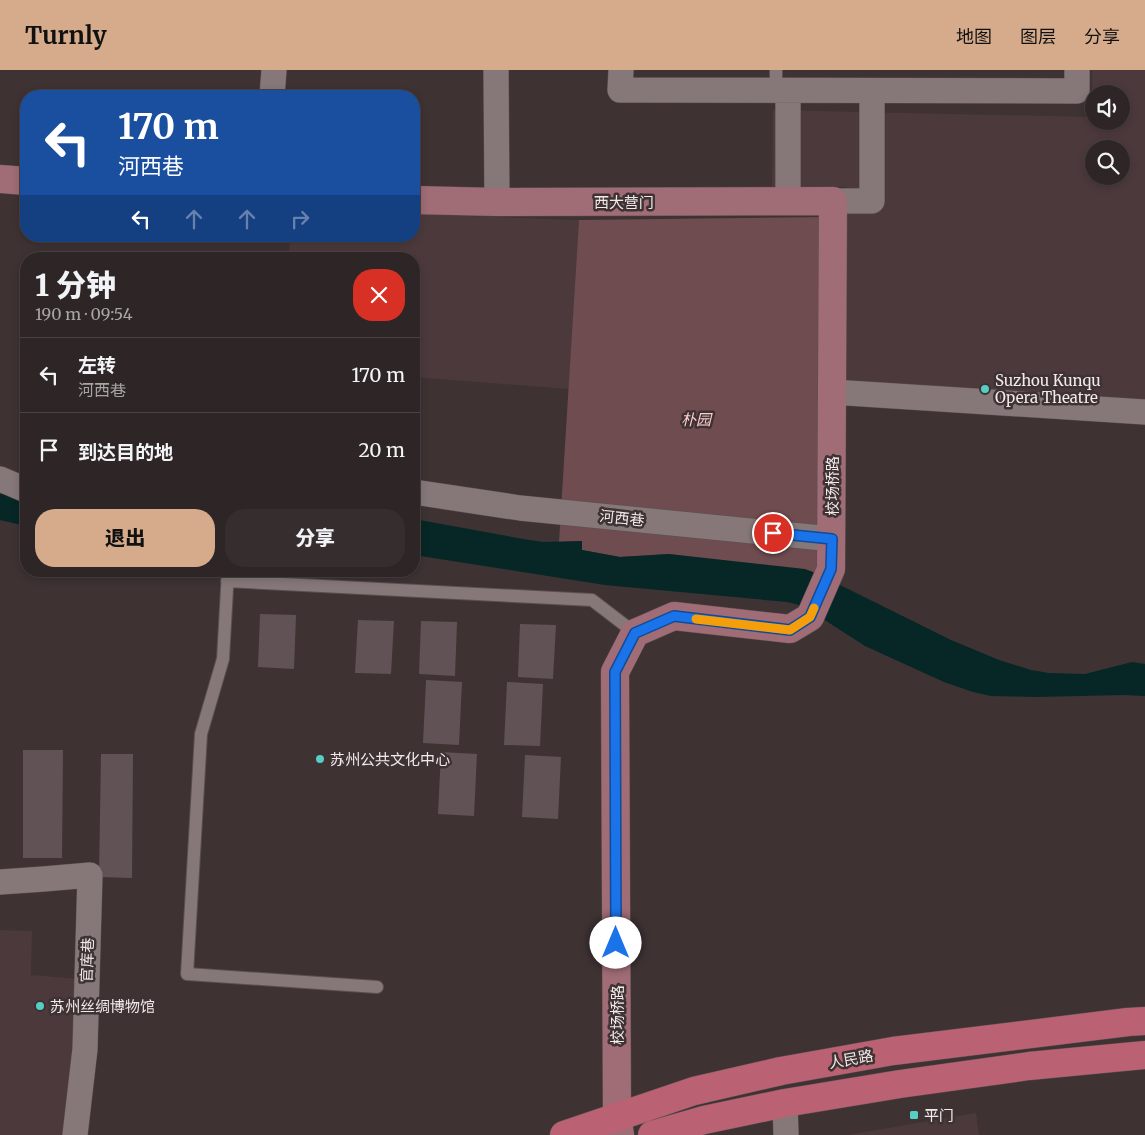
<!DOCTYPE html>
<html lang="zh">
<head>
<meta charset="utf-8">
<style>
	body { margin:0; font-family:Merriweather,"Noto Sans SC",serif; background:#362e2e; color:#f1f3f6; height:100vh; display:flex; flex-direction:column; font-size:19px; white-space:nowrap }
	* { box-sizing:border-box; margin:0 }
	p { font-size:16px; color:#a7a5a7 }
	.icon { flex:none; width:28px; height:28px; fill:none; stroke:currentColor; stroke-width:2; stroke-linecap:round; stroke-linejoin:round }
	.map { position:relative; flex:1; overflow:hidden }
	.details { position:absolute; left:20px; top:182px; width:400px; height:325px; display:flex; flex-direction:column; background:#2e2626; border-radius:20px; box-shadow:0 2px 8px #0003,0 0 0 1px #494343 }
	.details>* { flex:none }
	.hud { position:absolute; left:20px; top:20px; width:400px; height:152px; border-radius:20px; box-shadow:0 2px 8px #0003,0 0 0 1px #494343; background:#1a4fa0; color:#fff; overflow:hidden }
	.buttons { position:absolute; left:1085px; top:15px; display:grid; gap:10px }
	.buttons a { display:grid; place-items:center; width:45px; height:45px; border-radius:50%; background:#2e2626; box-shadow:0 2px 8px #0003,0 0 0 1px #494343; font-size:25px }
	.pin { position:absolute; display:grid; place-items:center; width:42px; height:42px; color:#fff; margin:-21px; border:2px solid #fff; border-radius:50%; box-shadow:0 1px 5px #0007 }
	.me { position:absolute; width:55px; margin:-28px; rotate:0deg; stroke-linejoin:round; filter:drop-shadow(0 0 4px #0008) }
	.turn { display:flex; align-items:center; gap:18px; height:105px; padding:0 15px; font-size:22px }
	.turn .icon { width:65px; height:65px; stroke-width:2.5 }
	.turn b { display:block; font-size:35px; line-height:42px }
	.lanes { display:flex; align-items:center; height:48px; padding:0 15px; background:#0003; justify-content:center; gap:25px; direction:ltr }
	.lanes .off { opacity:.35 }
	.round { display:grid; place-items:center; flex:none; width:52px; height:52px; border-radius:20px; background:#362e2e }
	.overview { display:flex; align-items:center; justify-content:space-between; height:85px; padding:0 15px }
	h1 { font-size:30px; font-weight:800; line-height:38px }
	.primary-button { display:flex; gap:10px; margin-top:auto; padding:10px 15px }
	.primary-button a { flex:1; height:58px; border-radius:20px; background:#d6ab8b; color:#111; font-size:20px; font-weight:800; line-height:58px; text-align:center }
	.primary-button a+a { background:#362e2e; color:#f1f3f6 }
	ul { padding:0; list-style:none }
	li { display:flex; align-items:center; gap:15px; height:75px; padding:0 15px; border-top:1px solid #494343 }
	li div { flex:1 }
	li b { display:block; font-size:19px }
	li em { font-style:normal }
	header { display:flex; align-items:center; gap:30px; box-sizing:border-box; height:70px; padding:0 25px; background:#d6ab8b; color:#111 }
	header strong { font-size:24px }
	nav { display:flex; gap:28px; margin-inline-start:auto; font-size:18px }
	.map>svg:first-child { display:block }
	.built { fill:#4c393b; fill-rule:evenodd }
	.green { fill:#6f4c50 }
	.water { fill:#062725 }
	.building { fill:#615355 }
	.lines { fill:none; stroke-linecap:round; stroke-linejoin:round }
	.lane-casing { stroke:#5a5051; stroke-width:14 }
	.street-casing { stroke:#5a5051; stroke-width:26 }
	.secondary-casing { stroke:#5a5051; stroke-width:29 }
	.primary-casing { stroke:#5a5051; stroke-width:29 }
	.lane { stroke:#867879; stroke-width:12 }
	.street { stroke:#867879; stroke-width:25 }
	.secondary { stroke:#a06c76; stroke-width:28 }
	.primary { stroke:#ba6173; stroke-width:28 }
	.route-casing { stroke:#114b97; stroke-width:12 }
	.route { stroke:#1a73e8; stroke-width:9 }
	.slow { stroke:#f59e0b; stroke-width:9 }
	.poi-dot { fill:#56cec4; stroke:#3e3233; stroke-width:2 }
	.labels { text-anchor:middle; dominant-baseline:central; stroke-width:5; stroke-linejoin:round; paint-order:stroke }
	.street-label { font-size:15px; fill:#f1e9ea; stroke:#3e3233 }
	.poi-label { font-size:15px; fill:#f1e9ea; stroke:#3e3233; text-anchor:start }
	.park-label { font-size:15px; font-style:italic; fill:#fdccd1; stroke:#3e3233 }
</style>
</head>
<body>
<header>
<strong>Turnly</strong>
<nav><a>地图</a><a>图层</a><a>分享</a></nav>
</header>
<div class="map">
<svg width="1145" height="1065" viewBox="0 0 1145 1065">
	<rect width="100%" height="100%" fill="#3e3233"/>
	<path class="built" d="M1092,0H1145V340L846,330V117L772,116L773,40L1092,47ZM1094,24H1121V51H1094ZM1094,79H1121V106H1094Z
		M414,144L579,150L569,319L414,307V189H288L291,166H414Z
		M0,860L32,861L31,905L80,909L69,1065H0Z
		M976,1043L979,1065H847Z"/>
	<path class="green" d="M826,147L824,506L669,484L620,487L582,480V471L559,472L579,150Z"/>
	<path class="water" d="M0,424L26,426V456L0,450Z
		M414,449L523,469L543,472L582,471V480L620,487L669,484L805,499L824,506L836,513L951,570L999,590L1031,600L1049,603L1085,604L1132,592L1145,594V626L1124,625L1035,627L991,626L973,622L944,612L865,576L803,536L787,532L605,515L414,485Z"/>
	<path class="building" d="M260,544L296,545L294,599L258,597Z
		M358,550L394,551L391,604L355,603Z
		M421,551L457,552L455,606L419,604Z
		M520,554L556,555L553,609L518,607Z
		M426,610L462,612L459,675L423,673Z
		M507,612L543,614L540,676L504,675Z
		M23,680H63L62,788H23Z
		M441,682L477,684L474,746L438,744Z
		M101,684H133L132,808L99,807Z
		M525,685L561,687L558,749L522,747Z"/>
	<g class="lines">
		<defs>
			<path id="lane" d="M776,0V21
				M228,501L223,589L201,664L187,904L377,917
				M227,511L592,530L635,563"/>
			<path id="street" d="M496,0L497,132
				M621,0L620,20L1077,21V0
				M272,26L274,0
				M788,131V21
				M833,131H872V21
				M832,322L1145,342
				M0,409L26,420
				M414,422L520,438L832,469
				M0,812L44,809L90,805L85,979L75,1065
				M785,1033L786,1065"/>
			<path id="secondary" d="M0,109L26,111
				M414,130L497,132L833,131L831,499L810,547L790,559L674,546L635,563L615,602L617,1046L620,1065"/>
			<path id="primary" d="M564,1065L694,1021L781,1001L893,981L1128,952L1145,951
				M652,1065L704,1050L785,1033L900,1014L1029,996L1145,985"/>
		</defs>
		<use href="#lane" class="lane-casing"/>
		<use href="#street" class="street-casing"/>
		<use href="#secondary" class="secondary-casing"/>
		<use href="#primary" class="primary-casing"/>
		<use href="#lane" class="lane"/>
		<use href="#street" class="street"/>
		<use href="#secondary" class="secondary"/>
		<use href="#primary" class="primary"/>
	</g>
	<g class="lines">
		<defs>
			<path id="route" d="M616,873L615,602L635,563L674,546L790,560L810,547L831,499L832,469L773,463"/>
		</defs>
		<use href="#route" class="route-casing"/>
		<use href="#route" class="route"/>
		<path class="slow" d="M696,549L790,560L810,547L814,538"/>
	</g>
	<g class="poi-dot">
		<circle cx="985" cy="319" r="5"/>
		<circle cx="320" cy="689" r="5"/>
		<circle cx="40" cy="936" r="5"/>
		<rect x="909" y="1040" width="10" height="10" rx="2.5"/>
	</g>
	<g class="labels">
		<g class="street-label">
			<text x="624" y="132">西大营门</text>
			<text transform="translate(832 416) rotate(-90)">校场桥路</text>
			<text transform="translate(622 448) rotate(6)">河西巷</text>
			<text transform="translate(87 890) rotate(-88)">官库巷</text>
			<text transform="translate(617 945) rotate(-90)">校场桥路</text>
			<text transform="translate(851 989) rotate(-10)">人民路</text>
		</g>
		<g class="poi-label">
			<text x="995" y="310">Suzhou Kunqu<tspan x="995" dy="17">Opera Theatre</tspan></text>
			<text x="330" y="689">苏州公共文化中心</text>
			<text x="50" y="936">苏州丝绸博物馆</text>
			<text x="924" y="1045">平门</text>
		</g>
		<g class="park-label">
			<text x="696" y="349">朴园</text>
		</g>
	</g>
</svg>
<div class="buttons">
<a><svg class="icon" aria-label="sound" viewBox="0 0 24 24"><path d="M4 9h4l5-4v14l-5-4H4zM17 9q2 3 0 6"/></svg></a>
<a><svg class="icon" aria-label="search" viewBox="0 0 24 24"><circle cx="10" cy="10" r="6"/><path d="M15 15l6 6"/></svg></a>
</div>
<div class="pin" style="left:773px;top:463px;background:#d93025"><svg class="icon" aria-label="arrive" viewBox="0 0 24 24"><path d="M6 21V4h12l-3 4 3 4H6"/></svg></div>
<svg class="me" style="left:616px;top:873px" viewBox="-20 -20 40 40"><circle r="19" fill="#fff"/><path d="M0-13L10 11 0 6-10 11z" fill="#1a73e8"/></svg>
<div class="hud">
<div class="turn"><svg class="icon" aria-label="left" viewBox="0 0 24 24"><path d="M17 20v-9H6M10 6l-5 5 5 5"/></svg><div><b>170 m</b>河西巷</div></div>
<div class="lanes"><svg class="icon" aria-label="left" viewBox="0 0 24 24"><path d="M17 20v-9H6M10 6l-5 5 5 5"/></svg><svg class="icon off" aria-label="ahead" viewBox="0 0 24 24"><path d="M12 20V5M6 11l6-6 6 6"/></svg><svg class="icon off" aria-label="ahead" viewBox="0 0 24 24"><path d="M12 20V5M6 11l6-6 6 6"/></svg><svg class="icon off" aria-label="right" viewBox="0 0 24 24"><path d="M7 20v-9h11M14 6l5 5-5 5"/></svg></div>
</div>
<section class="details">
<div class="overview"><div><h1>1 分钟</h1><p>190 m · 09:54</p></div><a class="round" style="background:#d93025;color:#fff"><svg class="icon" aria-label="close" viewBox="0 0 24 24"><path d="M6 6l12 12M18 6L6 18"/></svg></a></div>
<ul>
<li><svg class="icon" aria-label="left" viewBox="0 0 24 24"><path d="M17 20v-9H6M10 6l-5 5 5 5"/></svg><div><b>左转</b><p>河西巷</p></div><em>170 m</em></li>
<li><svg class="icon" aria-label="arrive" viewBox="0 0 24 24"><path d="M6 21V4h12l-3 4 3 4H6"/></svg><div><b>到达目的地</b></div><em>20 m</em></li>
</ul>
<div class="primary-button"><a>退出</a><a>分享</a></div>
</section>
</div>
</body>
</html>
